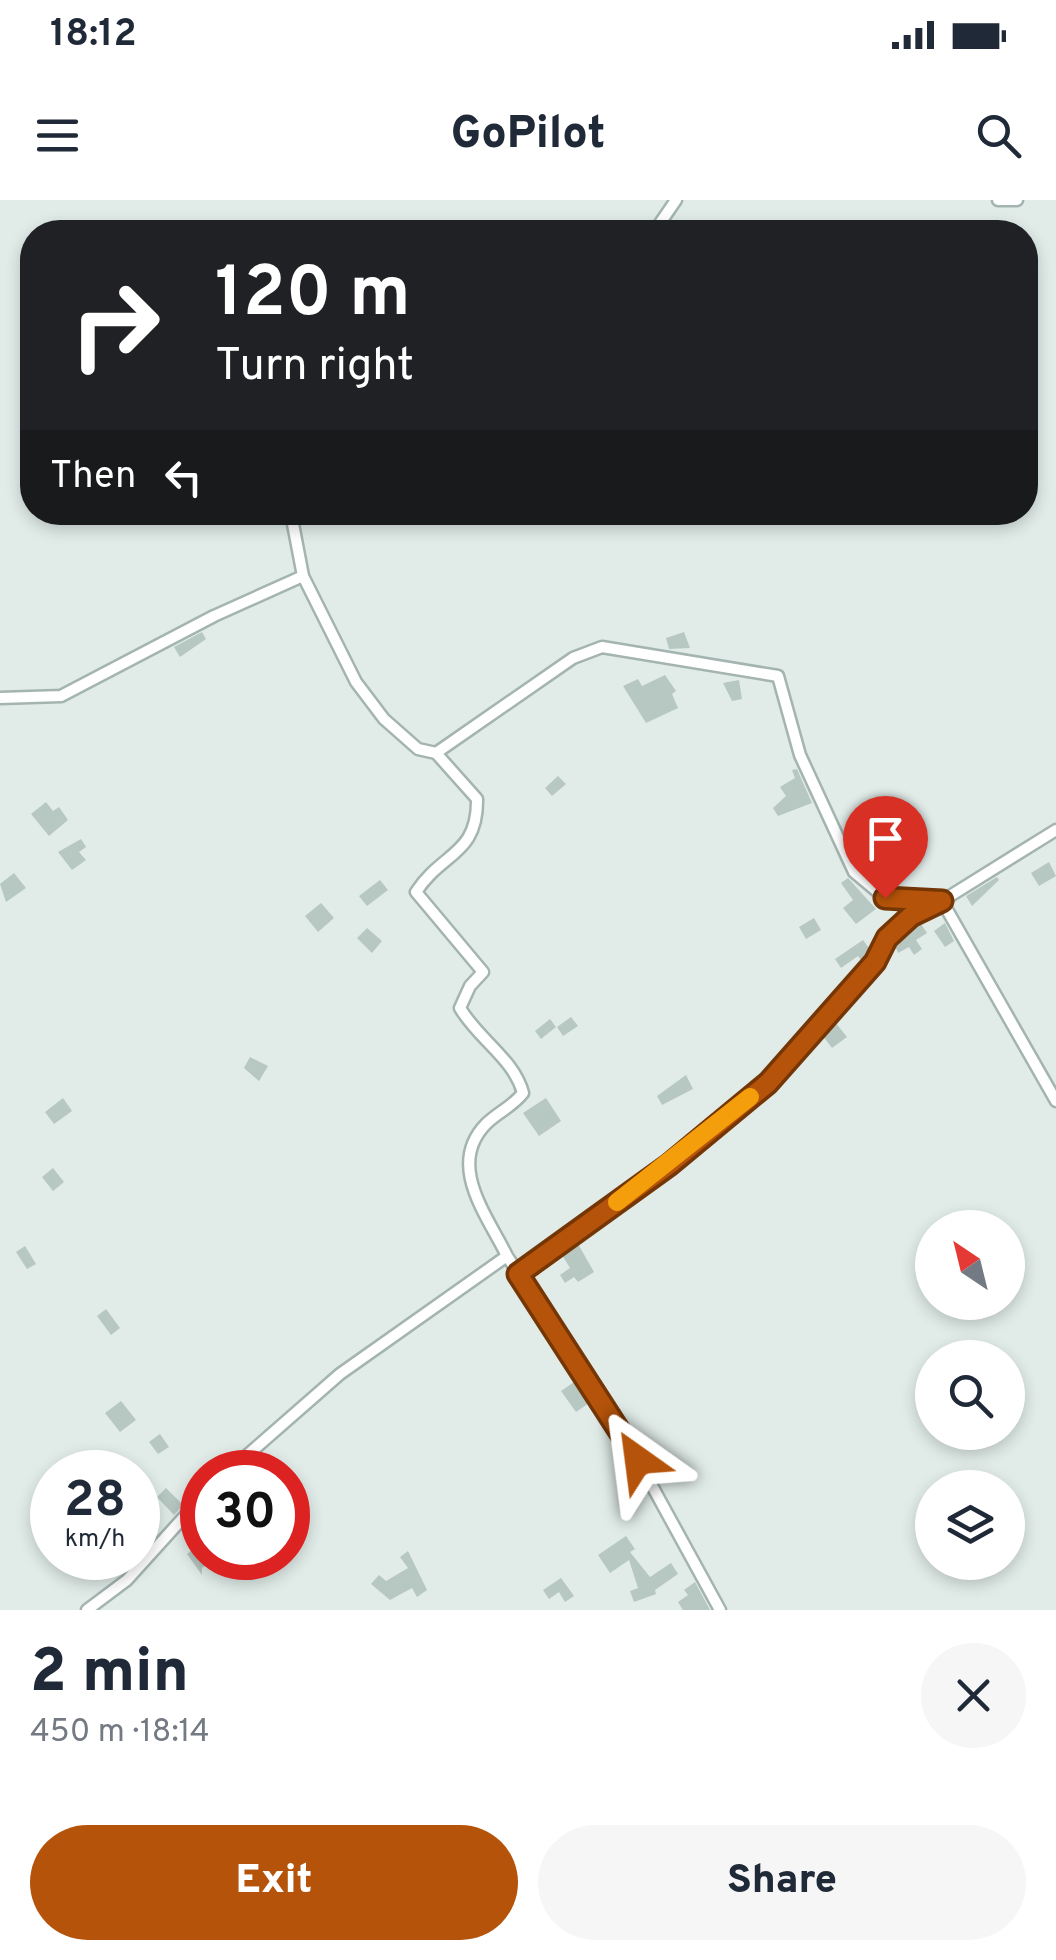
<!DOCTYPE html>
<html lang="en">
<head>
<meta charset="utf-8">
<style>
	body { margin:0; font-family:Overpass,sans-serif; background:#f6f6f7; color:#1f2937; height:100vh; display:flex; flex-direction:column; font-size:38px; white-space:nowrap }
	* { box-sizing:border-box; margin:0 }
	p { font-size:32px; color:#747a83 }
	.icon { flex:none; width:55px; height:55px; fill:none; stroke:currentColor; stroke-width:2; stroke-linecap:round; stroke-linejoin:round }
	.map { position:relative; height:1410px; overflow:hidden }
	.sheet { display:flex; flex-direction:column; background:#fff; flex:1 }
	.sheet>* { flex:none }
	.hud { position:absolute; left:20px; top:20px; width:1018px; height:305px; border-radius:40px; box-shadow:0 5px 15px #0003; background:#202124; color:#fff; overflow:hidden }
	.needle { width:65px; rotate:325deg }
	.tools { position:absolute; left:915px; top:1010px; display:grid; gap:20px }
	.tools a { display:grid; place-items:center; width:110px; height:110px; border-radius:50%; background:#fff; box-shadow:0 5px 15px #0003; font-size:50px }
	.speed { position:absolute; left:30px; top:1250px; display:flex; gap:20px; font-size:50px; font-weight:700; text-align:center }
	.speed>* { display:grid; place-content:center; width:130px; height:130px; border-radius:50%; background:#fff; box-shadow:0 5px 15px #0003; line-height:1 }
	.speed small { font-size:25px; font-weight:400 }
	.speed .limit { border:15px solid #d22; background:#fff; color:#111 }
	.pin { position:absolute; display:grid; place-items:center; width:85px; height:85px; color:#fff; margin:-102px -42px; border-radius:50% 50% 50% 0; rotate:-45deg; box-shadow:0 0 10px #0007 }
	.pin .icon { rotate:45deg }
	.me { position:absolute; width:110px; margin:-55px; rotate:329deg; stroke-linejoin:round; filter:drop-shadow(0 0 8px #0008) }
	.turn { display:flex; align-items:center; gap:35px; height:210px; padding:0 30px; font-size:45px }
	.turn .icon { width:130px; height:130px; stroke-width:2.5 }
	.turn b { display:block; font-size:70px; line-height:85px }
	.then { display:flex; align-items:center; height:95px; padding:0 30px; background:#0003; gap:20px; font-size:38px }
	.round { display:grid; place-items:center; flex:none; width:105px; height:105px; border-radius:52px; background:#f6f6f7 }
	.head { display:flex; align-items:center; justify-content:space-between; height:170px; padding:0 30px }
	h1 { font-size:60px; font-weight:800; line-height:75px }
	.action { display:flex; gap:20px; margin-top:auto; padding:20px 30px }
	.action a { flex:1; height:115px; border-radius:60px; background:#b45309; color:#fff; font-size:40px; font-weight:800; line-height:115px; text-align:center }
	.action a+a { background:#f6f6f7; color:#1f2937 }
	.status { display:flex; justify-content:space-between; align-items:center; height:70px; padding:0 50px; background:#fff; direction:ltr }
	.status svg { height:28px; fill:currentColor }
	header { display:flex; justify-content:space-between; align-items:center; height:130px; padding:0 30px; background:#fff; font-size:45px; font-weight:800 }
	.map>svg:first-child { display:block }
	.building { fill:#b7c7c2 }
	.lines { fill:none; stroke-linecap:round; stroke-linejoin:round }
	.street-casing { stroke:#a4b4b1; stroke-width:15 }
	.street { stroke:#fff; stroke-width:10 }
	.route-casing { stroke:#753606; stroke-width:25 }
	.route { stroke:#b45309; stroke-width:18 }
	.slow { stroke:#f59e0b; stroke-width:18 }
</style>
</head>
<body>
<div class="status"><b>18:12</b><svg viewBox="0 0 49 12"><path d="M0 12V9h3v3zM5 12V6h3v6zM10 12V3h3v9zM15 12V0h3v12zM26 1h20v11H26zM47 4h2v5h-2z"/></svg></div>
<header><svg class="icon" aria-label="menu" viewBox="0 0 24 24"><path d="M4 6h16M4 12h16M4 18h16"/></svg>GoPilot<svg class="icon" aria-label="search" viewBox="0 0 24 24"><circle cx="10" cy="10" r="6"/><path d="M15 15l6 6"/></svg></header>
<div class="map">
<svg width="1056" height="1410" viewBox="0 0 1056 1410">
	<rect width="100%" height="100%" fill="#e1ece9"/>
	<path class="building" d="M202,432L206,439L180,457L174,447Z
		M684,432L690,448L669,449L666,438Z
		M665,475L676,491L672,494L678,508L646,523L623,486L638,479L642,486Z
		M739,480L742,499L732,501L723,483Z
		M797,569L812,603L778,616L773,608L786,596L780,587L795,578L792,570Z
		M558,576L566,584L552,596L545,588Z
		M46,602L53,611L59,607L68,620L49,636L31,614Z
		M81,639L86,647L79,652L86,660L72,670L58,652Z
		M872,653L878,664L873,667L878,675L874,678L859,662Z
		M1049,662L1056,676L1039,686L1031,673Z
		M14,673L26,688L6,702L0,684Z
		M997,677L999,680L972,706L966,696Z
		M848,678L876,709L856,724L843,708L853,700L841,683Z
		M380,680L388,690L367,706L359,696Z
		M321,703L334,718L318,732L305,716Z
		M814,718L821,730L806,739L799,727Z
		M945,723L954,741L945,747L934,731Z
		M921,724L927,733L916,740L922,749L914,755L909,747L898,753L894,743Z
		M367,728L382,741L372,753L357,738Z
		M863,740L871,751L868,757L862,761L858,756L841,768L835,759Z
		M571,817L578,826L563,836L557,827Z
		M550,819L556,827L541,839L535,831Z
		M835,822L847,837L832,848L822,835Z
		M250,857L268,866L259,881L244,868Z
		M686,875L693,889L662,905L657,896Z
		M63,898L72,911L54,924L45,912Z
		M546,898L561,921L539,936L523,913Z
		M53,968L64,982L53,991L42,977Z
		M578,1044L594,1072L578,1082L574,1077L565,1083L560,1075L570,1068L562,1055Z
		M25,1046L36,1064L27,1069L16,1052Z
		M106,1109L120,1128L111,1135L97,1116Z
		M577,1180L592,1201L576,1212L561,1191Z
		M121,1201L136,1220L120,1232L105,1213Z
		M160,1234L169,1247L158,1254L149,1242Z
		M166,1288L183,1305L174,1315L157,1297Z
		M626,1336L635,1349L630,1352L650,1377L671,1363L678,1374L655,1390L656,1394L634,1402L630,1391L638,1388L629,1360L610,1373L598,1355Z
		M202,1342V1358H216L202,1368V1375L187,1354Z
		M408,1351L427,1390L417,1397L412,1388L390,1400L371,1384L379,1375L386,1381L408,1368L400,1357Z
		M561,1378L574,1396L565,1402L559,1392L549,1399L543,1390Z
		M695,1382L709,1408L710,1410H683L678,1402L688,1395L684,1390Z"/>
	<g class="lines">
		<defs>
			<path id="street" d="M998,0H1017
				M654,32L676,0
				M0,498L61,496L214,416L303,376
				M436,553L573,458L602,447L778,476L800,555L854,672L885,698L942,701L1056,630
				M507,1056L622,1231L720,1410
				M518,1074L669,965L768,883L875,762L887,738L911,716L942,701L1056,901
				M228,1272L340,1174L507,1056C487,1015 446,965 486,924C498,912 512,907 523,893C514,859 478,839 460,808L470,786L483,772L416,692C442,652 478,655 477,599L436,553L418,549L384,519L356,482L303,376L293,324L299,312
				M87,1410L127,1380L202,1297"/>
		</defs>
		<use href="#street" class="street-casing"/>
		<use href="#street" class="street"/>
	</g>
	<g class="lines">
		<defs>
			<path id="route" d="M638,1260L518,1074L669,965L768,883L875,762L887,738L911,716L942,701L885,698"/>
		</defs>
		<use href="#route" class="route-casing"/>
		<use href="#route" class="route"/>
		<path class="slow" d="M617,1002L750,897"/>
	</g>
</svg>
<div class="tools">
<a><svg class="needle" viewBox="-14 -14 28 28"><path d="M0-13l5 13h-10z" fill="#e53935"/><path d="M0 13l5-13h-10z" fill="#747a83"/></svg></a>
<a><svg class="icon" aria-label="search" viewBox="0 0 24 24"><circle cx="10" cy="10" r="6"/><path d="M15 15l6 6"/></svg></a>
<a><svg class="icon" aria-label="layers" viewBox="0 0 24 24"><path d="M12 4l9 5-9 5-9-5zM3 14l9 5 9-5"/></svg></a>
</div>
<div class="speed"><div>28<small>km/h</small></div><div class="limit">30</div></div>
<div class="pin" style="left:885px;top:698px;background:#d93025"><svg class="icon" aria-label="arrive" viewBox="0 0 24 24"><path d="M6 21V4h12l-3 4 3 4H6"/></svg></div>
<svg class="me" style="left:638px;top:1260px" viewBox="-20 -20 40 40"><path d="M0-17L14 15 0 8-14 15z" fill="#b45309" stroke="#fff" stroke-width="4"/></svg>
<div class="hud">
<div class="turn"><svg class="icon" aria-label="right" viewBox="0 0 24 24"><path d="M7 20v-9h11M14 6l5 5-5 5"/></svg><div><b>120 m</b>Turn right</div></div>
<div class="then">Then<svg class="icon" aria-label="left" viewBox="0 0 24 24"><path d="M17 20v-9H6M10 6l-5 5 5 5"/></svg></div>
</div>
</div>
<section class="sheet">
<div class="head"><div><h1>2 min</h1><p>450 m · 18:14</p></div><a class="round"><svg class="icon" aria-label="close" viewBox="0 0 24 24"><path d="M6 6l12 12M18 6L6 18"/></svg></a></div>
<div class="action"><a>Exit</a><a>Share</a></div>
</section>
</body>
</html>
